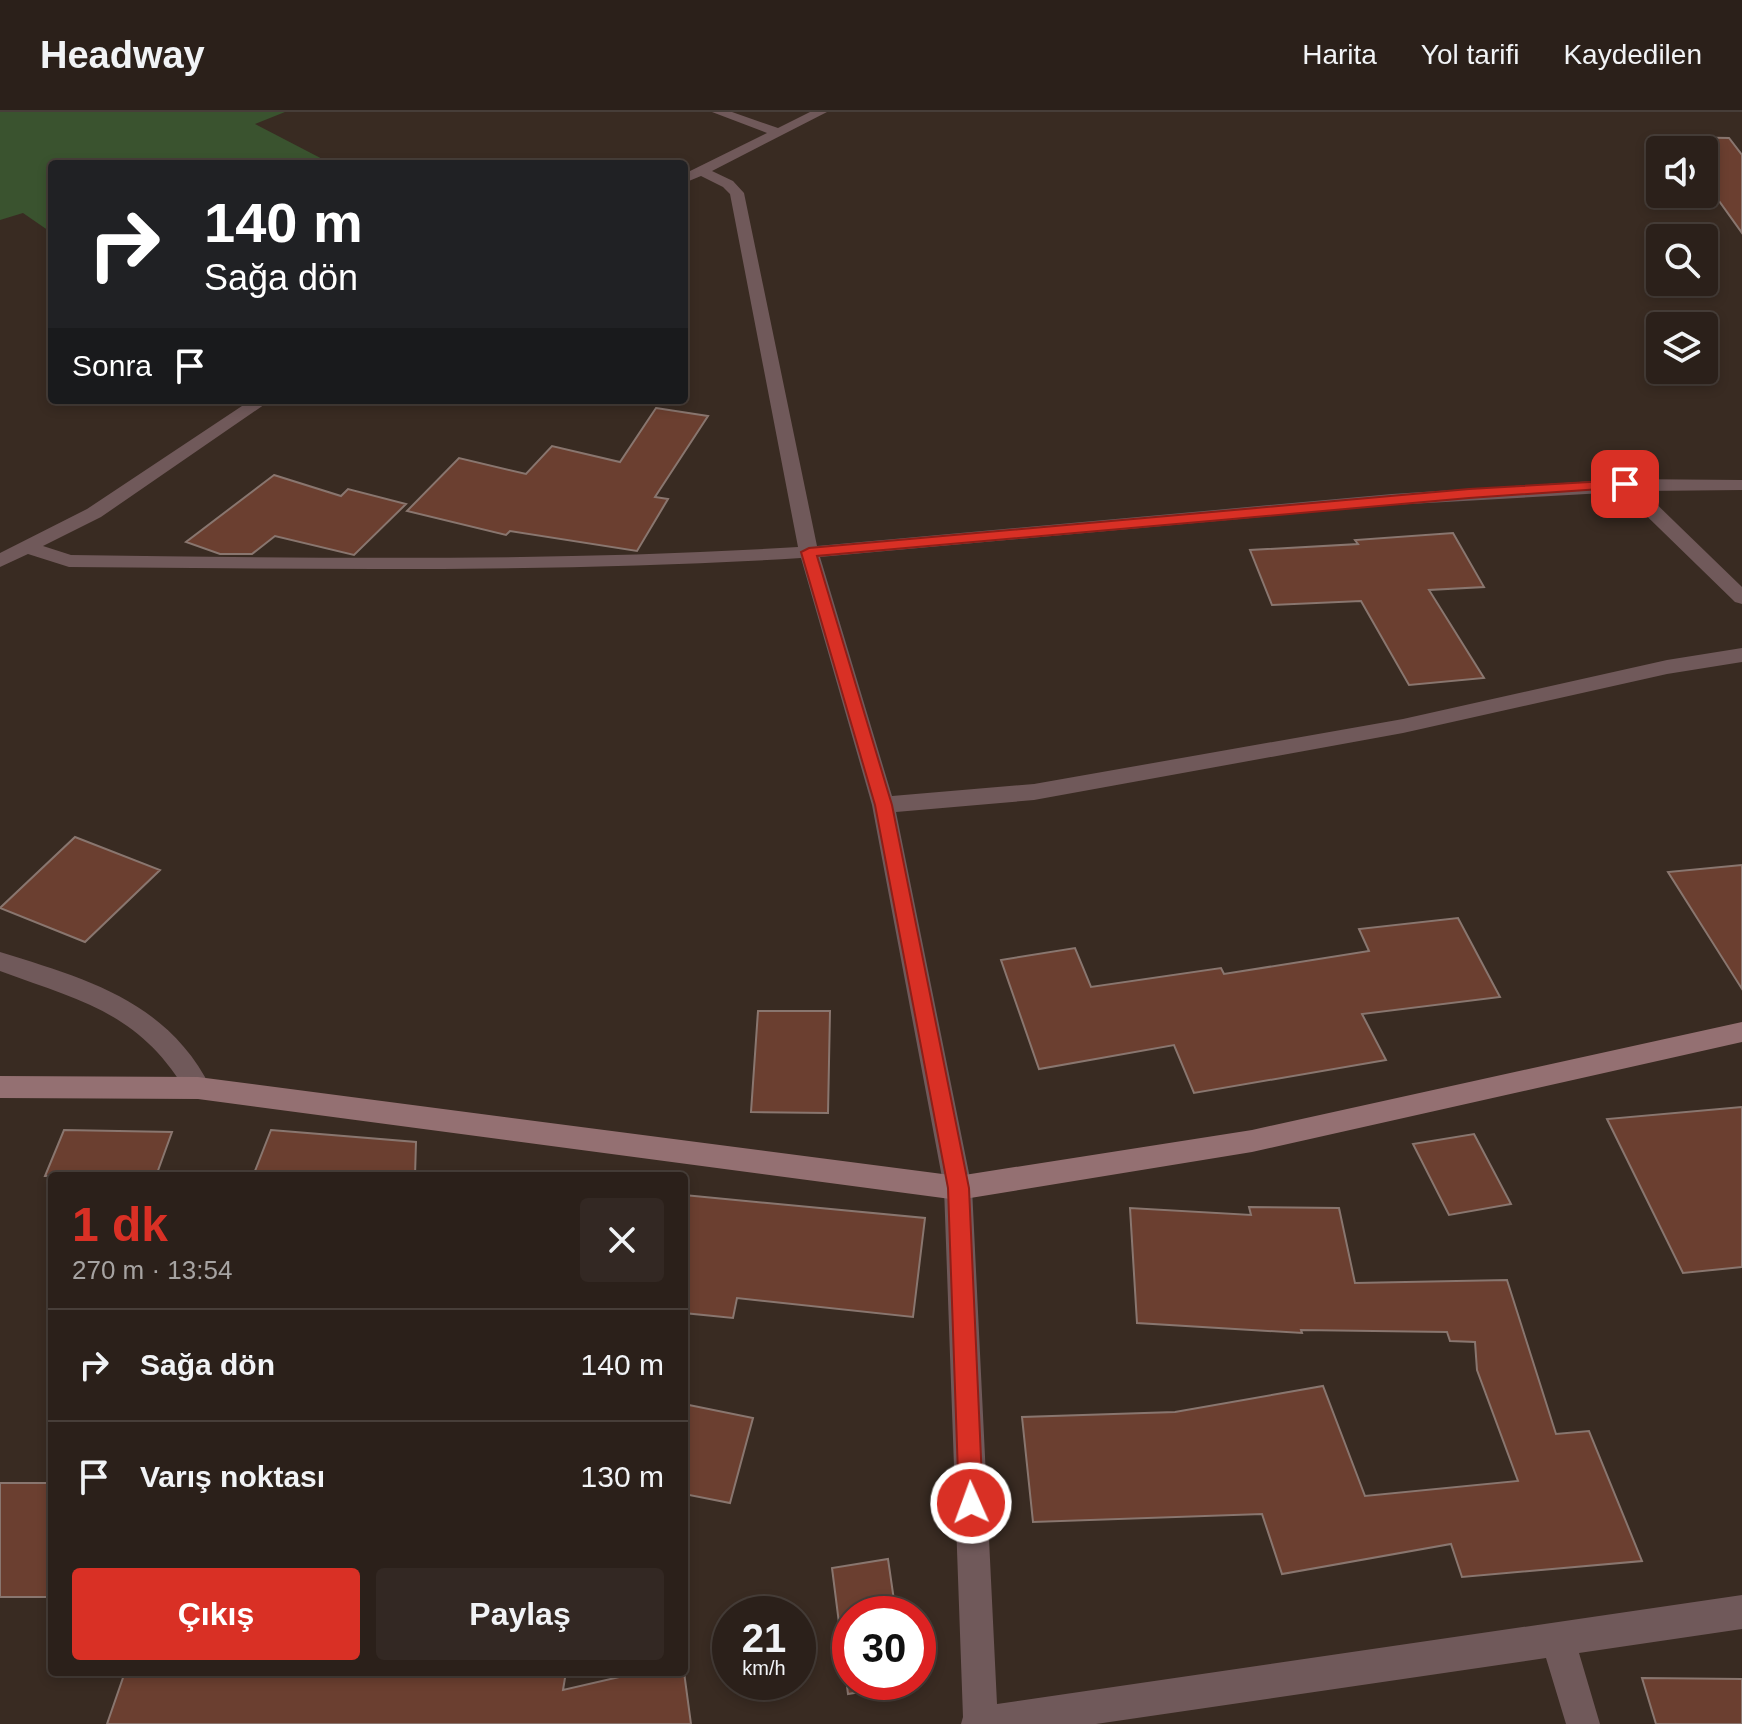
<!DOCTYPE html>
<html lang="tr">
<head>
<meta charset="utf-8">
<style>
	body { margin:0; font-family:Arial,sans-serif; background:#332823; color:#f1f3f6; height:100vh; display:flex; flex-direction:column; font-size:30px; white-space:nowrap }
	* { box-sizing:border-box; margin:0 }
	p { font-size:26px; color:#a6a3a2 }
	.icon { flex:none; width:44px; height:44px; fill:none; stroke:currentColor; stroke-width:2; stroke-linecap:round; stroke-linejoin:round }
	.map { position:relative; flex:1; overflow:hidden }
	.side { position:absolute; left:48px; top:1060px; width:640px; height:504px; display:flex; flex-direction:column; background:#2b201a; border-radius:8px; box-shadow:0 4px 12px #0003,0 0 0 2px #473e39 }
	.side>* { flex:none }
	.top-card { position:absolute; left:48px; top:48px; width:640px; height:244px; border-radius:8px; box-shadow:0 4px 12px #0003,0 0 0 2px #473e39; background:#202124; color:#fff; overflow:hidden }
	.buttons { position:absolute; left:1646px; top:24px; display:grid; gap:16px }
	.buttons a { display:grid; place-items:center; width:72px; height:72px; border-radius:8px; background:#2b201a; box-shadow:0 4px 12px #0003,0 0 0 2px #473e39; font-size:40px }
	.speed { position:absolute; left:712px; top:1484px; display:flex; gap:16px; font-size:40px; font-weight:700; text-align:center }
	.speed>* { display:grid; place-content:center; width:104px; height:104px; border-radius:50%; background:#2b201a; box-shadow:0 4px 12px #0003,0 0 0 2px #473e39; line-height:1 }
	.speed small { font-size:20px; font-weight:400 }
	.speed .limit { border:12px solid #d22; background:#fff; color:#111 }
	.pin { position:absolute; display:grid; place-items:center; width:68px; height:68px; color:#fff; margin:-34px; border-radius:16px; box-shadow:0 4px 12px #0006 }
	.me { position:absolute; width:88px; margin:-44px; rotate:358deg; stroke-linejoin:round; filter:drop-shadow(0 0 6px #0008) }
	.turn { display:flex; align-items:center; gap:28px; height:168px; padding:0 24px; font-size:36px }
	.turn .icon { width:104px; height:104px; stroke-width:2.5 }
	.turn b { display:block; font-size:56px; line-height:68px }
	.then { display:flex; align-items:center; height:76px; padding:0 24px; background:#0003; gap:16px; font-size:30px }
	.round { display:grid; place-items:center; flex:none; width:84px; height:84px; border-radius:8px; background:#332823 }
	.headline { display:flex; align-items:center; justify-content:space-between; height:136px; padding:0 24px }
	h1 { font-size:48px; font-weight:600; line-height:60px; color:#d93025 }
	.button { display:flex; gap:16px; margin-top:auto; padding:16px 24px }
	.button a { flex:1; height:92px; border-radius:8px; background:#d93025; color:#fff; font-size:32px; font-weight:600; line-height:92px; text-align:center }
	.button a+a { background:#332823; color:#f1f3f6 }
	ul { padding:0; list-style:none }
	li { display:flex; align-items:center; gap:24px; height:112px; padding:0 24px; border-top:2px solid #473e39 }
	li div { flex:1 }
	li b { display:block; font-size:30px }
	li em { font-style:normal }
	header { display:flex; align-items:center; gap:48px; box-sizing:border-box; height:112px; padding:0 40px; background:#2b201a; border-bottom:2px solid #473e39 }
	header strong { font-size:38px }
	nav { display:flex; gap:44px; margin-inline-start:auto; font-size:28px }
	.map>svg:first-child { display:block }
	.green { fill:#3a532f }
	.building { fill:#6b3f30; stroke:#89766f; stroke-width:2 }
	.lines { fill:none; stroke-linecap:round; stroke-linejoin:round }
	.street { fill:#70595a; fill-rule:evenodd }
	.secondary { fill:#947072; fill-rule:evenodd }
	.route { fill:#d93025; stroke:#8d1f18; stroke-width:2 }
</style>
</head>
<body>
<header>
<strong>Headway</strong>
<nav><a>Harita</a><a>Yol tarifi</a><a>Kaydedilen</a></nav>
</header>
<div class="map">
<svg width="1742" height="1612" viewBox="0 0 1742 1612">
	<rect width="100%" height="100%" fill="#392b22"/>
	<path class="green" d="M0,0H285L255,12L332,52H52V121L23,101L0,108Z"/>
	<path class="building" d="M1673,25L1729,26L1742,43V121L1704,68V38H1682Z
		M656,296L708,304L655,385L668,387L637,439L510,419L506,423L407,399L459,346L526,362L552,334L620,350Z
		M274,363L341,384L348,377L406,392L354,443L275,424L252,442H220L186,430Z
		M1453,421L1484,475L1429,478L1484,566L1409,573L1361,489L1272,493L1250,438L1358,432L1355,428Z
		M75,725L160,758L85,830L0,796Z
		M1742,753V877L1668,760Z
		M1458,806L1500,885L1362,902L1386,948L1194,981L1174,933L1039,957L1001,848L1075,836L1091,875L1221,856L1224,862L1369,839L1359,817Z
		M758,899H830L828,1001L751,1000Z
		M1742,995V1155L1683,1161L1607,1007Z
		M64,1018L172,1020L156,1064H45Z
		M271,1018L416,1030L415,1064H253Z
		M1474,1022L1511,1092L1449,1103L1413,1032Z
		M684,1083L925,1106L913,1205L737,1186L733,1206L684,1201Z
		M1249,1095L1339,1096L1355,1171L1507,1168L1556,1322L1589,1319L1642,1449L1462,1465L1451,1432L1282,1462L1262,1402L1033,1410L1022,1305L1175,1300L1323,1274L1365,1384L1518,1369L1477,1258L1475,1230L1450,1229L1447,1220L1301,1218L1302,1221L1137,1211L1130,1096L1251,1103Z
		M684,1292L753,1306L730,1391L684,1382Z
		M0,1371H52V1485H0Z
		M888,1447L896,1502H850V1570H906L907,1572L848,1582L832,1456Z
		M125,1560H566L563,1578L641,1560H684L691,1612H107Z
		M1642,1566L1742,1567V1612H1656Z"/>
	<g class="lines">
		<path class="street" d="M712,0H732L778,16L810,0H827L712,59L733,69L744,81L817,434L1392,382L1625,367L1742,368V378L1643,379L1742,475V492L1735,490L1622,380L1392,393L820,445L892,684L1034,672L1403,607L1667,548L1742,536V550L1667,562L1403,621L1034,688L896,700L972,1076L997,1592L1742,1483V1517L1579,1541L1600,1612H1566L1546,1546L1096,1612H961L963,1605L944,1076L872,693L801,446C557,461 313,457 69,455L28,442L0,455V441L87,397L251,288H271L101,405L43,434L71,443C313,446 556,450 798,435L730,82L723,75L701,64L684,71V62L767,21Z
			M0,840C87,867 167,889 211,976L207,984L198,987L189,984C141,901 84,890 0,859Z"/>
		<path class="secondary" d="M1742,910V930L1252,1040L958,1088L198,987L0,986V964L198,965L958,1064L1252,1018Z"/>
	</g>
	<path class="route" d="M1625,368L1632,372L1630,375L1469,386L817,444L892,693L969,1076L983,1391L980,1399L971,1403L963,1399L959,1391L948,1076L875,693L801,440L809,436L1469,377Z"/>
</svg>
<div class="buttons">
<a><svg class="icon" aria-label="sound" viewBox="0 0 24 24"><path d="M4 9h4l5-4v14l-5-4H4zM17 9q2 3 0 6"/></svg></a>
<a><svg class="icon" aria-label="search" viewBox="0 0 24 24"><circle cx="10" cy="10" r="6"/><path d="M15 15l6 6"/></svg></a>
<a><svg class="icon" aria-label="layers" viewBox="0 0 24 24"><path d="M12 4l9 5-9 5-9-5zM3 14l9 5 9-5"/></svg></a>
</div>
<div class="speed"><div>21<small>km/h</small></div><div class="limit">30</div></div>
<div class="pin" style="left:1625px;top:372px;background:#d93025"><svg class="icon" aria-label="arrive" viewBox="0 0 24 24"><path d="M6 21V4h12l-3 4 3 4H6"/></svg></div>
<svg class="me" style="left:971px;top:1391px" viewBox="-20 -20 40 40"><circle r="17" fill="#d93025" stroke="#fff" stroke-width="3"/><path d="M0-11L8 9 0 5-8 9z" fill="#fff"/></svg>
<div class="top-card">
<div class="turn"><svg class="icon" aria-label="right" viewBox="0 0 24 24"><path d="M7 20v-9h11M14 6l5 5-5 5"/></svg><div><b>140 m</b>Sağa dön</div></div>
<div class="then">Sonra<svg class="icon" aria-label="arrive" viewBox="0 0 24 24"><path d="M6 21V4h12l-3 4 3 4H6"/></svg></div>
</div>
<section class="side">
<div class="headline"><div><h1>1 dk</h1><p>270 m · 13:54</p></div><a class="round"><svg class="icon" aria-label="close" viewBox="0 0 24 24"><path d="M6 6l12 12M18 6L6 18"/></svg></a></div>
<ul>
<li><svg class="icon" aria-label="right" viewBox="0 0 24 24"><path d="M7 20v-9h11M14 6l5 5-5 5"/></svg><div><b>Sağa dön</b></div><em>140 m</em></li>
<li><svg class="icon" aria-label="arrive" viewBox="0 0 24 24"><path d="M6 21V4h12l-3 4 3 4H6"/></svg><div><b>Varış noktası</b></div><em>130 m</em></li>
</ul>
<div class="button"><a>Çıkış</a><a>Paylaş</a></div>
</section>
</div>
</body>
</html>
